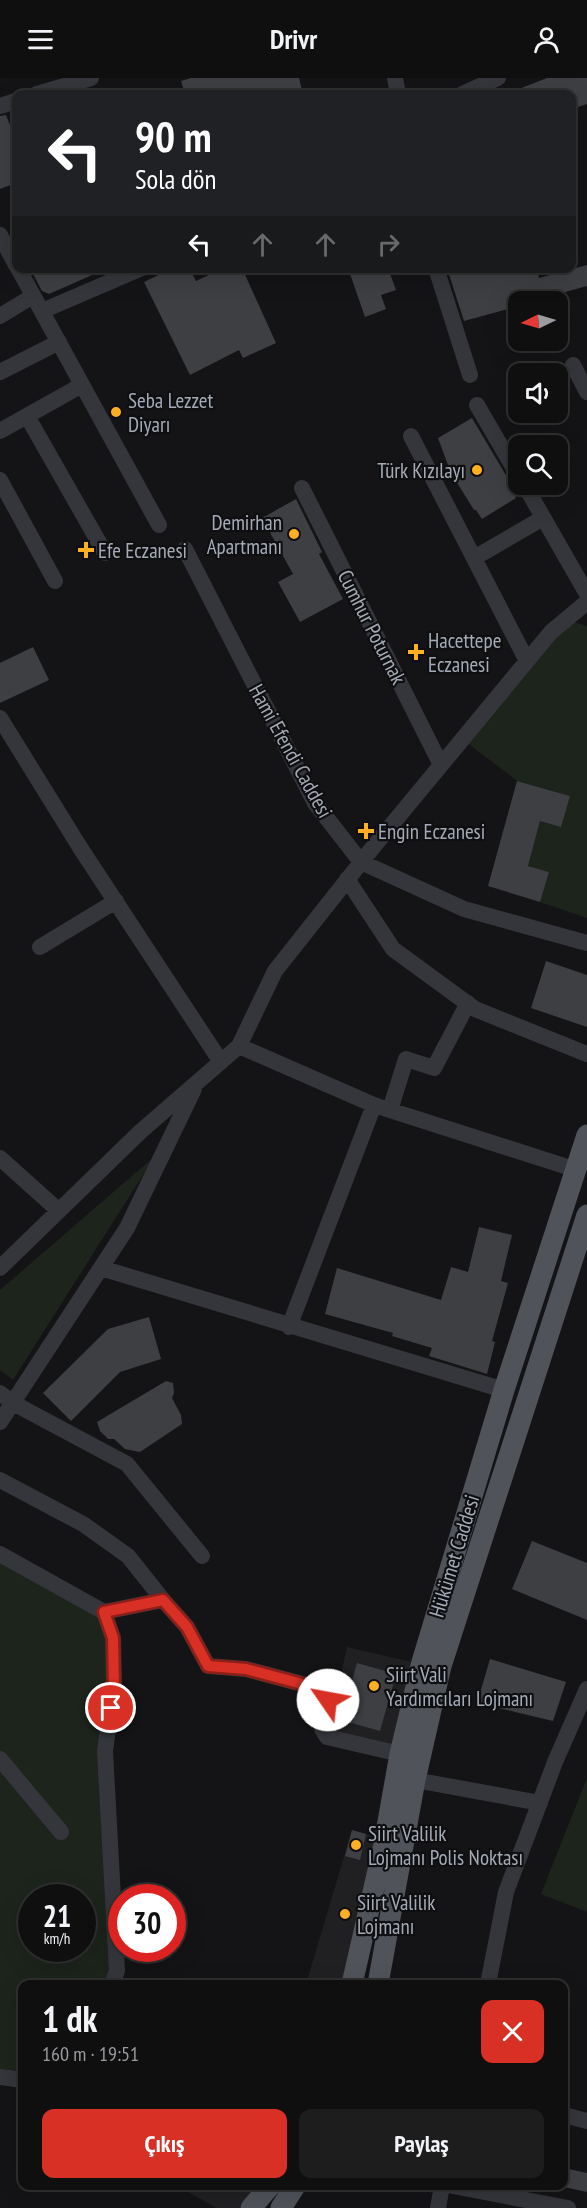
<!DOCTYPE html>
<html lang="tr">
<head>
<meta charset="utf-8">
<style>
	body { margin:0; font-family:"PT Sans Narrow",sans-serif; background:#1d1d1e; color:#f1f3f6; height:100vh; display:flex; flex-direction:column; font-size:22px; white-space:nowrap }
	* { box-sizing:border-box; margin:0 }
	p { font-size:20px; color:#9b9c9f }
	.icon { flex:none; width:33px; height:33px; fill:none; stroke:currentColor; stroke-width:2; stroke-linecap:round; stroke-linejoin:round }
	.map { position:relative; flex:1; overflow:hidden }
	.side { position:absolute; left:18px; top:1902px; width:550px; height:210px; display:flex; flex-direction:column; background:#0f0f10; border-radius:12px; box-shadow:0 6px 24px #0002,0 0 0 2px #2f2f30 }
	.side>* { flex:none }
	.top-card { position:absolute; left:12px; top:12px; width:564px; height:183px; border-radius:12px; box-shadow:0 6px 24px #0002,0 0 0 2px #2f2f30; background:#202124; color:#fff; overflow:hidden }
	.needle { width:39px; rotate:265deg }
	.controls { position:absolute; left:508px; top:213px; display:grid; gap:12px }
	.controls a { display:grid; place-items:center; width:60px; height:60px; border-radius:12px; background:#0f0f10; box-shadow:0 6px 24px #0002,0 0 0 2px #2f2f30; font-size:30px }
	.speed { position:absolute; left:18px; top:1806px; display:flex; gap:12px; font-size:30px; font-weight:700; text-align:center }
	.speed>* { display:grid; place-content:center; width:78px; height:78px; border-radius:50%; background:#0f0f10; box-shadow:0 6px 24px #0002,0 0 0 2px #2f2f30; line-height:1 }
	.speed small { font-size:15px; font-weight:400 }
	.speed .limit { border:9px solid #d22; background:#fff; color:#111 }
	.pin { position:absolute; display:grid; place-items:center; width:51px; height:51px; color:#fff; margin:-26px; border:3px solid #fff; border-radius:50%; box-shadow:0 2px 6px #0007 }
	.me { position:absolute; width:66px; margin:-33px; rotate:303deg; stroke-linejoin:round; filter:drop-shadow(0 0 4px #0008) }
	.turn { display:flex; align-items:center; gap:21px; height:126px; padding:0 24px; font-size:27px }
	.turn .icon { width:78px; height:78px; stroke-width:2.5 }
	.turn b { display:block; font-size:42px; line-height:51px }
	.lanes { display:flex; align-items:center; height:57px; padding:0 24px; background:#0003; justify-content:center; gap:30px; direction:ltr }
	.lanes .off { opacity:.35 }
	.round { display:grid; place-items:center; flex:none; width:63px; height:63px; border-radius:12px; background:#1d1d1e }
	.summary { display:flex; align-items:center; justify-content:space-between; height:102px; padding:0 24px }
	h1 { font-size:36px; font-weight:700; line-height:45px }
	.primary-button { display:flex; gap:12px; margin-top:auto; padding:12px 24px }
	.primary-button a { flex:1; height:69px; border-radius:12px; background:#d93025; color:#fff; font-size:24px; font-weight:700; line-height:69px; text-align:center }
	.primary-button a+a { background:#1d1d1e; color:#f1f3f6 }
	header { display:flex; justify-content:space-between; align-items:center; height:78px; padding:0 24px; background:#0f0f10; font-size:27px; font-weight:700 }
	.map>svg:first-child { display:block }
	.built { fill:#202023 }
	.green { fill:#1c241c; fill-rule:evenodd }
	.building { fill:#3e3f43 }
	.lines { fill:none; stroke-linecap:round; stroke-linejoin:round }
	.minor { stroke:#34363b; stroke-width:16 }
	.major { stroke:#50535a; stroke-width:21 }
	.route-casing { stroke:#8d1f18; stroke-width:15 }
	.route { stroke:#d93025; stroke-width:10 }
	.poi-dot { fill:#ffaf22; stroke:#0f0f11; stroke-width:2 }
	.labels { text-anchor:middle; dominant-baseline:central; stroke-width:4.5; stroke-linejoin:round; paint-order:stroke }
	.poi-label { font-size:21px; fill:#a4abb7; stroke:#0f0f11; text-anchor:start }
	.street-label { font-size:21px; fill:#a4abb7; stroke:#0f0f11 }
</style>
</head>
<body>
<header><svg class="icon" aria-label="menu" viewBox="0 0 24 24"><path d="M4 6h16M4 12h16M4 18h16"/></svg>Drivr<svg class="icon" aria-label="person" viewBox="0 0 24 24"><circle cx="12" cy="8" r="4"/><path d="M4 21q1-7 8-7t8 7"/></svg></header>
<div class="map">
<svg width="587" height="2130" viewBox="0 0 587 2130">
	<rect width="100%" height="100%" fill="#141416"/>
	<path class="built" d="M347,1569L416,1585L396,1671L328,1655Z
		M352,1752L379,1760L346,1906H306Z
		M177,2108H263L245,2130H217Z"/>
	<path class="green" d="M574,544L587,548V840L540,824L549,794L528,788L540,743L561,748L570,718L517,703L465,663L559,551Z
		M155,1078L13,1302L0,1292V1212Z
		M0,1476L104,1534L113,1560L112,1906H22V2002L0,1999ZM32,1820H82V1870H32Z
		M587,1700V1834L541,1816Z"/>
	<path class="building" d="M191,0H299L303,16H246L245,13L231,16H185L181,3Z
		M547,0H587V26L572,31V16H506Z
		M6,37L16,62V105L0,111V38Z
		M587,187V208L529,224H519V228L464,243L447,190H537L539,200Z
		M30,190H108L49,216L42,213Z
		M173,190H189L196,203L224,190H242L276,265L243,280L239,272L190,297L144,204Z
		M348,190H388L396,212L381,217L386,231L365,239Z
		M472,340L510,404L516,420L482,441L476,432H474L451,395L438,360Z
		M296,421L322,474L319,476L343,521L300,544L278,504L293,496L262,440Z
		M33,569L49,602L0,625V585Z
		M517,703L570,718L561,749L540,743L528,788L549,794L540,824L488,808Z
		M546,883L587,897V949L531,930Z
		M479,1149L512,1157L501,1203L508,1205L492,1263L495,1264L487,1296L429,1278L432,1270L392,1258L393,1255L325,1236L337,1190L441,1222L451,1189L468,1194Z
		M149,1239L161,1281L120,1294L71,1343L43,1315L108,1251Z
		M166,1303L173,1305L174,1315L172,1320L181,1337L182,1346L140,1374L125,1371L114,1361H108L100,1353L97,1344Z
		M532,1463L587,1485V1542L512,1511Z
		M490,1581L566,1604L553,1643L477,1625Z
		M357,1585L396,1596L380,1653L341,1642Z
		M352,1752L366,1756L360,1782L345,1778Z
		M564,2090L587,2095V2114L564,2109Z"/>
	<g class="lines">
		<path class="minor" d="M395,0L398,16
			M37,16L91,0
			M462,16L498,0
			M0,28L16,23
			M0,157L16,187
			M18,190L159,447
			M436,190L470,297
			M42,233L142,190
			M0,238L33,218
			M573,287L587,314
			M0,294L59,264
			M477,327L519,399
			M27,338L105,475
			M0,353L82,307
			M411,358L527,583
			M0,402L55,503
			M524,406L587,516
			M302,410L441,687
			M185,471L315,725L361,784L464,831L587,865
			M474,480L543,440
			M0,640L81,771L221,984
			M347,801L393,871L475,931L587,976
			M40,869L116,823
			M239,968L374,1027L577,1092
			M390,1032L406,981L434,990L468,925
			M0,1080L59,1133
			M0,1190L140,1054L239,968L275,893L370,773L551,554L587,524
			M101,1190L504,1312
			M289,1249L374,1027
			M0,1315L13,1325L127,1386L202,1478
			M0,1344L127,1150L194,1011
			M0,1402L83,1446L128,1478L163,1522L104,1534
			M0,1476L104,1534L113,1560L114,1608L105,1673L117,1893L112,1906
			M163,1522L187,1549L208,1588L246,1591L321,1611L327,1619L322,1651L327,1659L400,1676
			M0,1681L61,1754
			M415,1702L540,1725
			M488,1906L506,1814L555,1684L587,1611
			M0,1999L22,2002
			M564,2037L587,2043
			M453,2108L568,2130
			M438,2130L442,2108"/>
		<path class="major" d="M352,1906L384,1766L400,1676L422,1584L504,1312L587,1057
			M378,1906L415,1702L441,1588L587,1137
			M251,2130L270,2108
			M281,2130L295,2108"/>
	</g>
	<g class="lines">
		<defs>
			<path id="route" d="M111,1630L114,1608L113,1560L104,1534L163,1522L187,1549L208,1588L246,1591L321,1611L325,1614L328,1622"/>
		</defs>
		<use href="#route" class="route-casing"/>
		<use href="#route" class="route"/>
	</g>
	<g class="poi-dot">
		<circle cx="116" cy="334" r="6"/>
		<circle cx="477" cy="392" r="6"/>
		<circle cx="294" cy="456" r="6"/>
		<path d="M83 463h6v6h6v6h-6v6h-6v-6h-6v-6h6z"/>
		<path d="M413 565h6v6h6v6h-6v6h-6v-6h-6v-6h6z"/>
		<path d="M363 744h6v6h6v6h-6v6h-6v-6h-6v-6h6z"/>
		<circle cx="374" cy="1608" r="6"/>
		<circle cx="356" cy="1767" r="6"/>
		<circle cx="345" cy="1836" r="6"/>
	</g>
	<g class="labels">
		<g class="poi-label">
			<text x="128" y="322">Seba Lezzet<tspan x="128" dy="24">Diyarı</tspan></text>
			<text x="465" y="392" text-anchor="end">Türk Kızılayı</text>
			<text x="282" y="444" text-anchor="end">Demirhan<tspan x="282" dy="24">Apartmanı</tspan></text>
			<text x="98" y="472">Efe Eczanesi</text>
			<text x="428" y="562">Hacettepe<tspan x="428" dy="24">Eczanesi</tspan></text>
			<text x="378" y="753">Engin Eczanesi</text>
			<text x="386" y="1596">Siirt Vali<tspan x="386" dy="24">Yardımcıları Lojmanı</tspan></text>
			<text x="368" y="1755">Siirt Valilik<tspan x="368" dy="24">Lojmanı Polis Noktası</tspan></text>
			<text x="357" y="1824">Siirt Valilik<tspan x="357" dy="24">Lojmanı</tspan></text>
		</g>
		<g class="street-label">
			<text transform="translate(372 549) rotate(63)">Cumhur Poturnak</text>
			<text transform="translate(291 673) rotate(61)">Hami Efendi Caddesi</text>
			<text transform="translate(454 1478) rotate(-73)">Hükümet Caddesi</text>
		</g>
	</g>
</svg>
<div class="controls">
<a><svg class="needle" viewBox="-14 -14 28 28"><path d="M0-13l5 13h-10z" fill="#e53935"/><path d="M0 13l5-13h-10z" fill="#9b9c9f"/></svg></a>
<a><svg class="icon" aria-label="sound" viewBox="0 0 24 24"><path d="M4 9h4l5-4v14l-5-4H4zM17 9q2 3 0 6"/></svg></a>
<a><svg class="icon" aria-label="search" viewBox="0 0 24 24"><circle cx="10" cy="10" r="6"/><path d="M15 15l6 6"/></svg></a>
</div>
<div class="speed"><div>21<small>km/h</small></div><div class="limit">30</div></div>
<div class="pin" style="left:111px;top:1630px;background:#d93025"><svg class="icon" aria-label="arrive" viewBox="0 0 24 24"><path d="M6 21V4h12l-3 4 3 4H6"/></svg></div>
<svg class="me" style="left:328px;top:1622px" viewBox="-20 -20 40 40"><circle r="19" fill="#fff"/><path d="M0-13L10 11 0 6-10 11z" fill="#d93025"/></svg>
<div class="top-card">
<div class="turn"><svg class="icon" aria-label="left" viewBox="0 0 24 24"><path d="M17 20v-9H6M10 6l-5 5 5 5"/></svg><div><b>90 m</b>Sola dön</div></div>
<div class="lanes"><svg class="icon" aria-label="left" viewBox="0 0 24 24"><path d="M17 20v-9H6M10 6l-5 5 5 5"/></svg><svg class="icon off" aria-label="ahead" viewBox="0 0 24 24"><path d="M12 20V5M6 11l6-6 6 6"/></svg><svg class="icon off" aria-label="ahead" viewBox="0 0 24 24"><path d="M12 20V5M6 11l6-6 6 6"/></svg><svg class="icon off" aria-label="right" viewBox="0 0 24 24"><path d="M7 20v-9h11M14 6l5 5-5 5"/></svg></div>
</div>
<section class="side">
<div class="summary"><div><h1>1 dk</h1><p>160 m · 19:51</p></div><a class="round" style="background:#d93025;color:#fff"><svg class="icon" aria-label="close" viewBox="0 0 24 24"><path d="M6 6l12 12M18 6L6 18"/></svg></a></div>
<div class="primary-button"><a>Çıkış</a><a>Paylaş</a></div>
</section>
</div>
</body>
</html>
